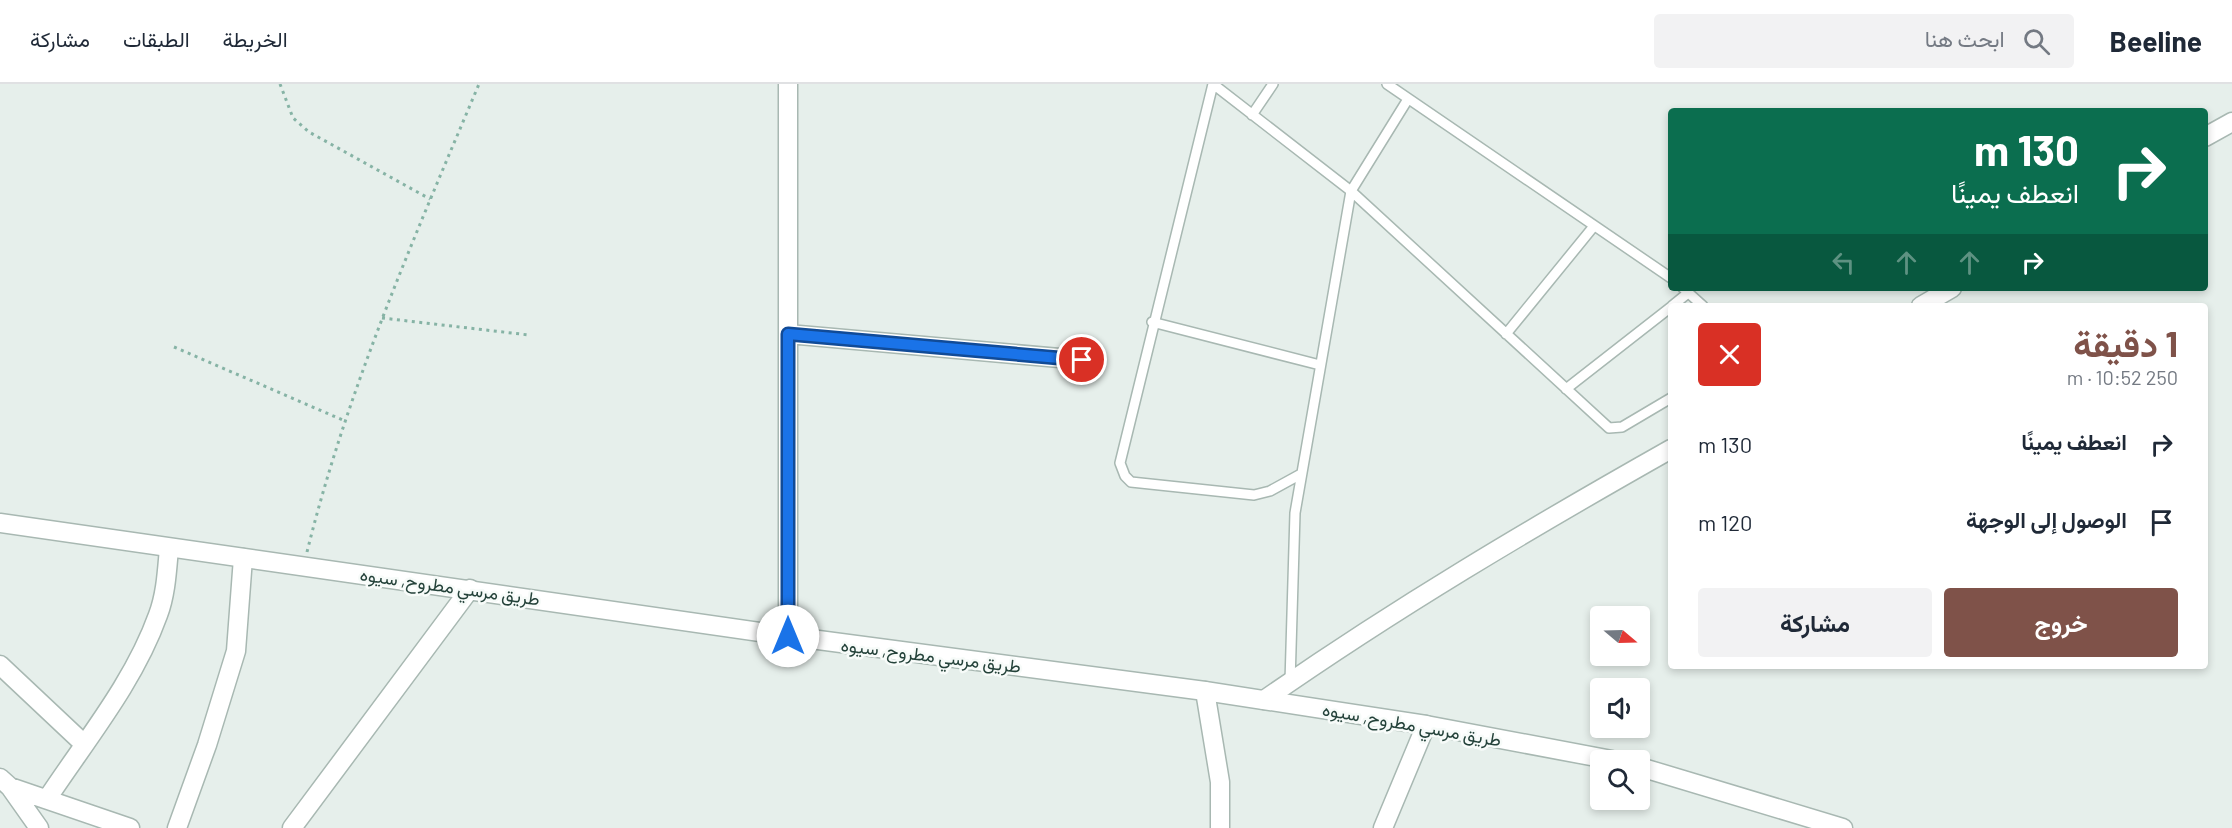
<!DOCTYPE html>
<html lang="ar">
<head>
<meta charset="utf-8">
<style>
	body { margin:0; font-family:Barlow,Vazirmatn,sans-serif; background:#f2f2f3; color:#1f2937; direction:rtl; height:100vh; display:flex; flex-direction:column; font-size:22px; white-space:nowrap }
	* { box-sizing:border-box; margin:0 }
	p { font-size:20px; color:#747a83 }
	.icon { flex:none; width:33px; height:33px; fill:none; stroke:currentColor; stroke-width:2; stroke-linecap:round; stroke-linejoin:round }
	.map { position:relative; flex:1; overflow:hidden; direction:ltr }
	.side { position:absolute; left:1668px; top:219px; width:540px; height:366px; display:flex; flex-direction:column; background:#fff; border-radius:6px; box-shadow:0 3px 9px #0003; direction:rtl }
	.side>* { flex:none }
	.guide { position:absolute; left:1668px; top:24px; width:540px; height:183px; border-radius:6px; box-shadow:0 3px 9px #0003; direction:rtl; background:#0b6e4f; color:#fff; overflow:hidden }
	.needle { width:39px; rotate:109deg }
	.controls { position:absolute; left:1590px; top:522px; display:grid; gap:12px }
	.controls a { display:grid; place-items:center; width:60px; height:60px; border-radius:6px; background:#fff; box-shadow:0 3px 9px #0003; font-size:30px }
	.pin { position:absolute; display:grid; place-items:center; width:51px; height:51px; color:#fff; margin:-26px; border:3px solid #fff; border-radius:50%; box-shadow:0 2px 6px #0007 }
	.me { position:absolute; width:66px; margin:-33px; rotate:0deg; stroke-linejoin:round; filter:drop-shadow(0 0 4px #0008) }
	.turn { display:flex; align-items:center; gap:21px; height:126px; padding:0 30px; font-size:27px }
	.turn .icon { width:78px; height:78px; stroke-width:2.5 }
	.turn b { display:block; font-size:42px; line-height:51px }
	.lanes { display:flex; align-items:center; height:57px; padding:0 30px; background:#0003; justify-content:center; gap:30px; direction:ltr }
	.lanes .off { opacity:.35 }
	.round { display:grid; place-items:center; flex:none; width:63px; height:63px; border-radius:6px; background:#f2f2f3 }
	.head { display:flex; align-items:center; justify-content:space-between; height:102px; padding:0 30px }
	h1 { font-size:36px; font-weight:700; line-height:45px; color:#7f5249 }
	.button { display:flex; gap:12px; margin-top:auto; padding:12px 30px }
	.button a { flex:1; height:69px; border-radius:6px; background:#7f5249; color:#fff; font-size:24px; font-weight:700; line-height:69px; text-align:center }
	.button a+a { background:#f2f2f3; color:#1f2937 }
	ul { padding:0; list-style:none }
	li { display:flex; align-items:center; gap:18px; height:78px; padding:0 30px }
	li div { flex:1 }
	li b { display:block; font-size:22px }
	li em { font-style:normal }
	header { display:flex; align-items:center; gap:36px; box-sizing:border-box; height:84px; padding:0 30px; background:#fff; border-bottom:2px solid #e0e1e3 }
	header strong { font-size:28px }
	nav { display:flex; gap:33px; margin-inline-start:auto; font-size:21px }
	.search { width:420px; height:54px; background:#f2f2f3; display:flex; align-items:center; gap:15px; box-sizing:border-box; padding:0 21px; border-radius:6px; color:#747a83; font-size:22px }
	.map>svg:first-child { display:block }
	.lines { fill:none; stroke-linecap:round; stroke-linejoin:round }
	.service-casing { stroke:#a8b8b2; stroke-width:12 }
	.minor-casing { stroke:#a8b8b2; stroke-width:21 }
	.tertiary-casing { stroke:#a8b8b2; stroke-width:21 }
	.path { stroke:#86b3a5; stroke-width:3; stroke-dasharray:3 4.5; stroke-linecap:butt }
	.service { stroke:#fff; stroke-width:9 }
	.minor { stroke:#fff; stroke-width:18 }
	.tertiary { stroke:#fff; stroke-width:18 }
	.route-casing { stroke:#114b97; stroke-width:15 }
	.route { stroke:#1a73e8; stroke-width:10 }
	.labels { text-anchor:middle; dominant-baseline:central; stroke-width:5; stroke-linejoin:round; paint-order:stroke }
	.street-label { font-size:18px; fill:#24423a; stroke:#f7fbf9 }
</style>
</head>
<body>
<header>
<strong>Beeline</strong>
<div class="search"><svg class="icon" aria-label="search" viewBox="0 0 24 24"><circle cx="10" cy="10" r="6"/><path d="M15 15l6 6"/></svg>ابحث هنا</div>
<nav><a>الخريطة</a><a>الطبقات</a><a>مشاركة</a></nav>
</header>
<div class="map">
<svg width="2232" height="744" viewBox="0 0 2232 744">
	<rect width="100%" height="100%" fill="#e6efeb"/>
	<g class="lines">
		<defs>
			<path id="service" d="M1387,0L1671,194
				M1252,31L1273,0
				M1683,204L1703,222
				M1672,222L1688,209
				M1152,238L1320,281
				M1506,250L1594,142
				M1566,305L1671,223
				M1301,390L1270,407L1254,411L1131,398L1125,392L1120,379L1213,0L1351,107L1609,344L1622,343L1671,314
				M1290,598L1295,429L1351,107L1408,15"/>
			<path id="minor" d="M2205,53L2232,38
				M1921,222L1952,204
				M788,250L1082,276
				M788,552V0
				M0,581L84,660
				M1205,607L1220,698V744
				M1264,616C1396,524 1531,444 1671,365
				M0,694L10,703L39,744
				M10,703L130,744
				M47,715C86,656 134,598 158,531C166,510 167,486 169,464
				M177,744L207,661L236,567L243,474
				M292,744L470,505
				M1383,744L1426,641"/>
			<path id="tertiary" d="M0,439L788,552L1205,607L1426,641L1612,676
				M1640,683L1843,744"/>
		</defs>
		<use href="#service" class="service-casing"/>
		<use href="#minor" class="minor-casing"/>
		<use href="#tertiary" class="tertiary-casing"/>
		<path class="path" d="M280,0L293,34L309,48L430,115
			M382,234L529,251
			M174,263L345,337
			M307,468C347,306 414,154 479,0"/>
		<use href="#service" class="service"/>
		<use href="#minor" class="minor"/>
		<use href="#tertiary" class="tertiary"/>
	</g>
	<g class="lines">
		<defs>
			<path id="route" d="M788,552V250L1082,276"/>
		</defs>
		<use href="#route" class="route-casing"/>
		<use href="#route" class="route"/>
	</g>
	<g class="labels">
		<g class="street-label">
			<text transform="translate(450 502) rotate(8)">طريق مرسي مطروح, سيوه</text>
			<text transform="translate(931 571) rotate(7)">طريق مرسي مطروح, سيوه</text>
			<text transform="translate(1412 640) rotate(10)">طريق مرسي مطروح, سيوه</text>
		</g>
	</g>
</svg>
<div class="controls">
<a><svg class="needle" viewBox="-14 -14 28 28"><path d="M0-13l5 13h-10z" fill="#e53935"/><path d="M0 13l5-13h-10z" fill="#747a83"/></svg></a>
<a><svg class="icon" aria-label="sound" viewBox="0 0 24 24"><path d="M4 9h4l5-4v14l-5-4H4zM17 9q2 3 0 6"/></svg></a>
<a><svg class="icon" aria-label="search" viewBox="0 0 24 24"><circle cx="10" cy="10" r="6"/><path d="M15 15l6 6"/></svg></a>
</div>
<div class="pin" style="left:1082px;top:276px;background:#d93025"><svg class="icon" aria-label="arrive" viewBox="0 0 24 24"><path d="M6 21V4h12l-3 4 3 4H6"/></svg></div>
<svg class="me" style="left:788px;top:552px" viewBox="-20 -20 40 40"><circle r="19" fill="#fff"/><path d="M0-13L10 11 0 6-10 11z" fill="#1a73e8"/></svg>
<div class="guide">
<div class="turn"><svg class="icon" aria-label="right" viewBox="0 0 24 24"><path d="M7 20v-9h11M14 6l5 5-5 5"/></svg><div><b>130 m</b>انعطف يمينًا</div></div>
<div class="lanes"><svg class="icon off" aria-label="left" viewBox="0 0 24 24"><path d="M17 20v-9H6M10 6l-5 5 5 5"/></svg><svg class="icon off" aria-label="ahead" viewBox="0 0 24 24"><path d="M12 20V5M6 11l6-6 6 6"/></svg><svg class="icon off" aria-label="ahead" viewBox="0 0 24 24"><path d="M12 20V5M6 11l6-6 6 6"/></svg><svg class="icon" aria-label="right" viewBox="0 0 24 24"><path d="M7 20v-9h11M14 6l5 5-5 5"/></svg></div>
</div>
<section class="side">
<div class="head"><div><h1>1 دقيقة</h1><p>250 m · 10:52</p></div><a class="round" style="background:#d93025;color:#fff"><svg class="icon" aria-label="close" viewBox="0 0 24 24"><path d="M6 6l12 12M18 6L6 18"/></svg></a></div>
<ul>
<li><svg class="icon" aria-label="right" viewBox="0 0 24 24"><path d="M7 20v-9h11M14 6l5 5-5 5"/></svg><div><b>انعطف يمينًا</b></div><em>130 m</em></li>
<li><svg class="icon" aria-label="arrive" viewBox="0 0 24 24"><path d="M6 21V4h12l-3 4 3 4H6"/></svg><div><b>الوصول إلى الوجهة</b></div><em>120 m</em></li>
</ul>
<div class="button"><a>خروج</a><a>مشاركة</a></div>
</section>
</div>
</body>
</html>
